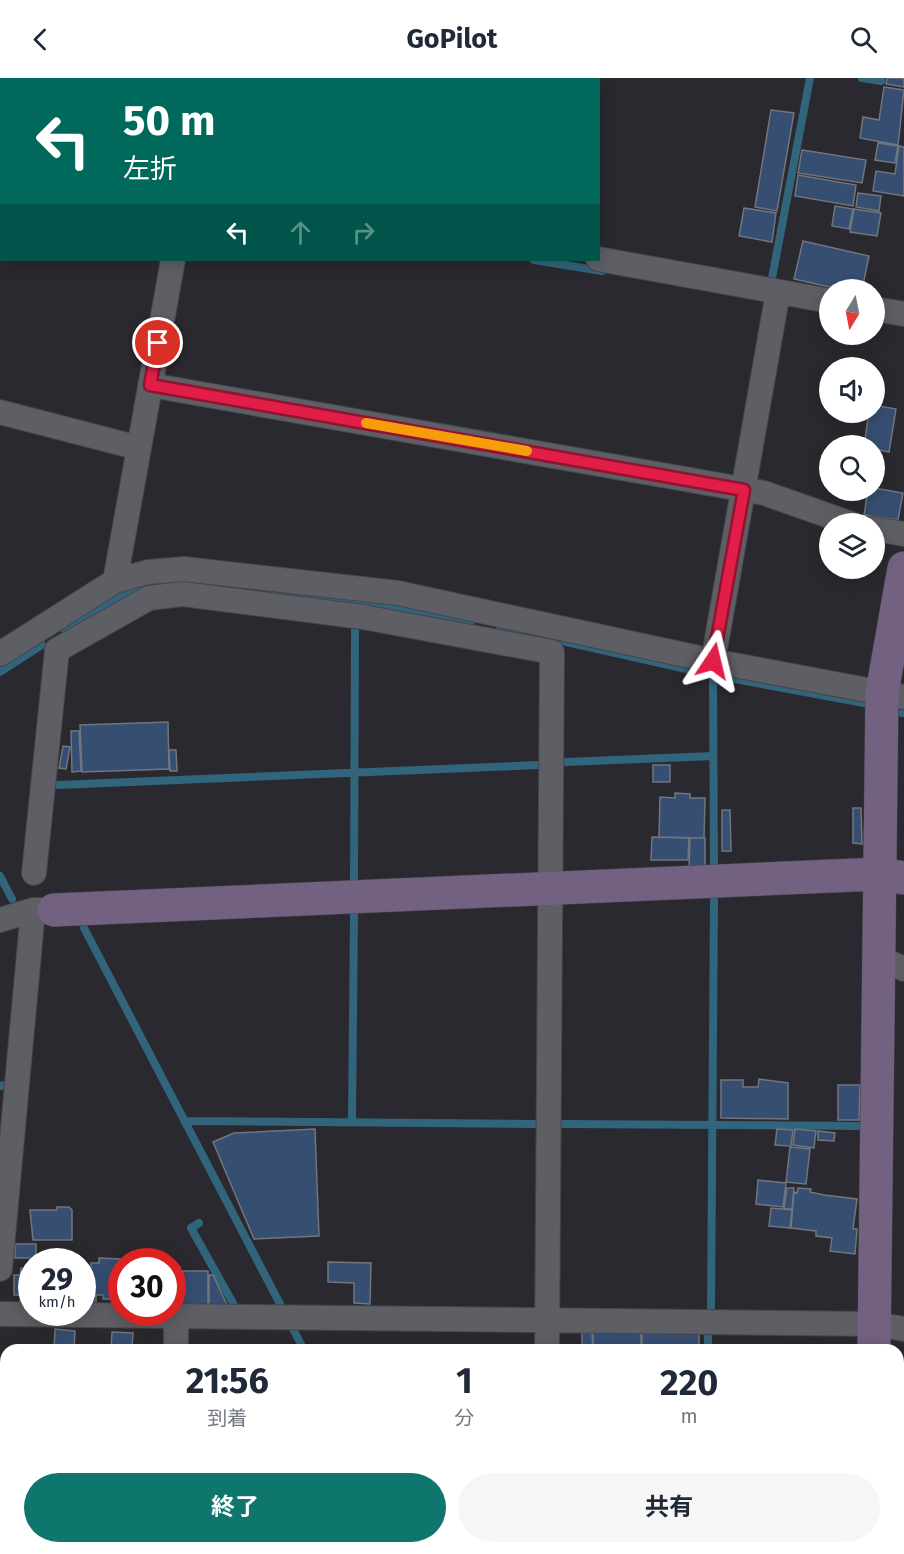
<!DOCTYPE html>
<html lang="ja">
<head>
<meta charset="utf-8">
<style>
	body { margin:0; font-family:"Fira Sans","Noto Sans JP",sans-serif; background:#f6f6f7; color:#1f2937; height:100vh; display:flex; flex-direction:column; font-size:22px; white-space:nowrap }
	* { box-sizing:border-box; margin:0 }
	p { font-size:20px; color:#747a83 }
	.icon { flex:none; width:33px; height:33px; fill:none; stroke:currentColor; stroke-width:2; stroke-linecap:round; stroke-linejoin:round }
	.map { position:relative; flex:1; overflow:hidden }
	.details { position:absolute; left:0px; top:1266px; width:904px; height:210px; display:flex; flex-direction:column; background:#fff; border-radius:18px 18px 0 0; box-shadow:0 3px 15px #0003 }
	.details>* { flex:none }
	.top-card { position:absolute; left:0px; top:0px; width:600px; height:183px; box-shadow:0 3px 15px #0003; background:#00695c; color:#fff; overflow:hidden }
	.needle { width:39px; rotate:190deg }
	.tools { position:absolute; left:819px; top:201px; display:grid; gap:12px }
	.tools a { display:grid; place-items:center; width:66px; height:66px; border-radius:50%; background:#fff; box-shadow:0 3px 15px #0003; font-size:30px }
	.speed { position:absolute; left:18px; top:1170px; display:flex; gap:12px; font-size:30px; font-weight:700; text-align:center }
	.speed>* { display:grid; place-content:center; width:78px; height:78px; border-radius:50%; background:#fff; box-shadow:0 3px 15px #0003; line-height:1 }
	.speed small { font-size:15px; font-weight:400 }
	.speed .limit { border:9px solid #d22; background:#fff; color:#111 }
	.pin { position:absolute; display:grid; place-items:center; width:51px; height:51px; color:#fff; margin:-26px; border:3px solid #fff; border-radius:50%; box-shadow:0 2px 6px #0007 }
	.me { position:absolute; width:66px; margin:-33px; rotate:10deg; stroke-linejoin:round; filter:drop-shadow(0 0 4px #0008) }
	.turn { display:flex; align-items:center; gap:21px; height:126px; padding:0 24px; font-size:27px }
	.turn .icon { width:78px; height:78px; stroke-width:2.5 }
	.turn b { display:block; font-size:42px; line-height:51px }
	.lanes { display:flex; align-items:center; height:57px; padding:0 24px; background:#0003; justify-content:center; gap:30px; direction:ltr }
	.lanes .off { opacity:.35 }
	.eta { display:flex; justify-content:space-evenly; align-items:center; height:102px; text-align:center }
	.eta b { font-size:36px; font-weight:700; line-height:42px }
	.primary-button { display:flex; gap:12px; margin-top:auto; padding:12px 24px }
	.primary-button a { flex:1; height:69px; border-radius:36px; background:#0f766e; color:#fff; font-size:24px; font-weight:700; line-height:69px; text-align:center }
	.primary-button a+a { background:#f6f6f7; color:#1f2937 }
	header { display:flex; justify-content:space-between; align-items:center; height:78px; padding:0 24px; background:#fff; font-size:27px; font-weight:700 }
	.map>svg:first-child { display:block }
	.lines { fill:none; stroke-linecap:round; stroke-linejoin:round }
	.stream { stroke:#32647c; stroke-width:8 }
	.building { fill:#364e72; stroke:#71767c; stroke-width:1.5 }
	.street-casing { stroke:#44444a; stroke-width:26 }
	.secondary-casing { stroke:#44444a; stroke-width:34 }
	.street { stroke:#5e5e65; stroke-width:24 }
	.secondary { stroke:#736182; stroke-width:33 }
	.route-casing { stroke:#92132f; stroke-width:15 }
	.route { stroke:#e11d48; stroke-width:10 }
	.slow { stroke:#f59e0b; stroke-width:10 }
</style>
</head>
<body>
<header><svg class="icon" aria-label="back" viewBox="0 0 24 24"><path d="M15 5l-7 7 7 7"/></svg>GoPilot<svg class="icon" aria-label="search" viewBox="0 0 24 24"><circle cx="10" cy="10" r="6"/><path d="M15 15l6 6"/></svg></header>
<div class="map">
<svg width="904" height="1476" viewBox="0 0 904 1476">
	<rect width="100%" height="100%" fill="#29292f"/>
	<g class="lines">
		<path class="stream" d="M862,0L881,3V0
			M0,88H2
			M534,182L602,193
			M772,200L810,0
			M248,510L376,527L471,543
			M500,549L713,597L864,625
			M65,553L135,510L161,504
			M0,594L42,567
			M713,602L714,793
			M902,635H904
			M566,684L713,678
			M58,707L539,687
			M0,798L12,821
			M354,808L355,553
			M84,850L280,1226
			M0,1008L5,1007
			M185,1043L535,1046
			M352,1044L354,833
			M563,1046L860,1048
			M199,1145L191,1150L234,1227
			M711,1231L714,820
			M293,1251L304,1272
			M708,1272V1257
			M898,1433L904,1436
			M708,1470V1476
			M162,1476V1470"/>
	</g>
	<path class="building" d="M887,0H904V9L886,6Z
		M884,9L904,12L898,67L860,60L863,39L879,42Z
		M771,32L794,35L777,133L755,129Z
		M878,65L898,68L895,85L875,82Z
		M899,68L904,69V118L873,113L876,93L895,96Z
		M802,72L866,82L862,105L798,95Z
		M798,97L856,107L853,128L795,118Z
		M858,115L881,118L879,133L856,129Z
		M835,128L853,131L849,151L832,148Z
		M744,130L776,135L772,164L739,158Z
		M854,131L881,135L877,158L850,154Z
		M803,163L869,178L862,212H843L794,201Z
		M874,327L896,331L889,374L874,371V368H864L869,334H874Z
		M874,410L903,415L898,442L864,437L868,412H874Z
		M168,644L169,691L82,694L80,647Z
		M71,653H79L81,693L72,694Z
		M63,668L70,669L66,691L59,690Z
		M169,672H176L177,693H170Z
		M653,687H670V704H653Z
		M675,715L690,716V720H705L704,760L659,759L660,719L675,720Z
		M853,730H861L862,766L853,765Z
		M722,732H730L731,773H722Z
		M652,759L689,760L688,782H651Z
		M690,760H705V791H689Z
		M759,1001L788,1005V1041L721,1040V1002H743V1009H758Z
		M838,1007H860L859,1042H838Z
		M315,1051L319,1158L254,1161L213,1064L234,1055Z
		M777,1051L793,1052L791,1068L775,1067Z
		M795,1051L816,1053L814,1070L793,1067Z
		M818,1053L835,1055L834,1063L818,1062Z
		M790,1069L810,1071L806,1106L786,1104Z
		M758,1102L786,1105L783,1129L756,1126Z
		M787,1110H794L792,1131H784Z
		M798,1110L811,1111L810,1114L824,1117L857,1121L853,1151H857L855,1176L830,1173L832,1160L816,1158V1153L791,1150L794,1114L797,1115Z
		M57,1129H69L72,1132V1162H33L30,1132H57Z
		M771,1130L792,1132L790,1150L769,1148Z
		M15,1166H36V1180H15Z
		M143,1173H157L160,1184H140Z
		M99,1180L121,1181L122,1217H117V1221H103V1217H91V1185H99Z
		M328,1184L371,1185L370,1226L354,1225V1205L328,1204Z
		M28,1186H32V1223H20L21,1217H14V1197H20L21,1190L28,1191Z
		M172,1189H180V1193H208V1227H172Z
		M209,1197H213L227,1227H209Z
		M82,1202H90V1218H96V1227H82Z
		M55,1251L75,1253L74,1272L54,1271Z
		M112,1254L133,1255L132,1272H111Z
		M582,1255H592L593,1272H588V1267H582Z
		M593,1255H641V1272H593Z
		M642,1255H699V1272H642Z
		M81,1470H157V1476H81Z
		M413,1470H464V1476H413Z"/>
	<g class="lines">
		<defs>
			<path id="street" d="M321,2V0
				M0,74L2,75
				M598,181L830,223
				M874,231L904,236
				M150,307L764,415L852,446
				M0,334L139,370
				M874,451L904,456
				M115,503L173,182
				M0,576L115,503L148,494L184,491L398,515L713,583L904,619
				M713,583L778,214
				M34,795L57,572L149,520L183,516L363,539L552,574L547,1272
				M0,842L33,832H47
				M880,880L904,891
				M0,1191L33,832
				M0,1236L874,1246L904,1251
				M176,1238V1272
				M898,1452L904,1453
				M176,1470V1476
				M546,1476L547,1470"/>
			<path id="secondary" d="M54,832L879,796L904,800
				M874,1272L882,615L904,490
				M873,1476V1470"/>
		</defs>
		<use href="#street" class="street-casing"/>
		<use href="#secondary" class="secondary-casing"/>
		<use href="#street" class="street"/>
		<use href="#secondary" class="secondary"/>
	</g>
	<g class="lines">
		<defs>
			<path id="route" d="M158,265L150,307L744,412L713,583"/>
		</defs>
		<use href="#route" class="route-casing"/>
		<use href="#route" class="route"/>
		<path class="slow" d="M366,345L527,373"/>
	</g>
</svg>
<div class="tools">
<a><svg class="needle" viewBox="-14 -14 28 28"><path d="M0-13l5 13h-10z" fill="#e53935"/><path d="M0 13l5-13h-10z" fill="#747a83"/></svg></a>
<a><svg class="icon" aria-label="sound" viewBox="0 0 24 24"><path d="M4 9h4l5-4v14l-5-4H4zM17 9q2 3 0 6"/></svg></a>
<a><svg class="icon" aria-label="search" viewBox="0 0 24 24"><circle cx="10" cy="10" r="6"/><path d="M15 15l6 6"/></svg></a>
<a><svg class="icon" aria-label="layers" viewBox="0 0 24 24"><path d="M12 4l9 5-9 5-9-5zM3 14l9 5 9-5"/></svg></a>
</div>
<div class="speed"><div>29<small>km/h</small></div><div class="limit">30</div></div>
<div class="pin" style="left:158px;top:265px;background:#d93025"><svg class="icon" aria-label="arrive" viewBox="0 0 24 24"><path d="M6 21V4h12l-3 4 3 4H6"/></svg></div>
<svg class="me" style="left:713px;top:583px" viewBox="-20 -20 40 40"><path d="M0-17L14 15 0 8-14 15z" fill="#e11d48" stroke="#fff" stroke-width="4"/></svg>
<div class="top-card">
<div class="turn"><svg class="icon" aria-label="left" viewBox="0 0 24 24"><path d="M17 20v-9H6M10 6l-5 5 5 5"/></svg><div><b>50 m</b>左折</div></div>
<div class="lanes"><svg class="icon" aria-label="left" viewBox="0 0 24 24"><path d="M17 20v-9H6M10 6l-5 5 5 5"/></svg><svg class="icon off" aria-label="ahead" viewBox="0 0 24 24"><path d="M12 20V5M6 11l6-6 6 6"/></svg><svg class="icon off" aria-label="right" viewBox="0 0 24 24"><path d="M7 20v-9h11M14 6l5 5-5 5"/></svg></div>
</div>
<section class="details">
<div class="eta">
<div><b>21:56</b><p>到着</p></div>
<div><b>1</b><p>分</p></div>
<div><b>220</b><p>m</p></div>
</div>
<div class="primary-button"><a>終了</a><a>共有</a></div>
</section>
</div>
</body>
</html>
